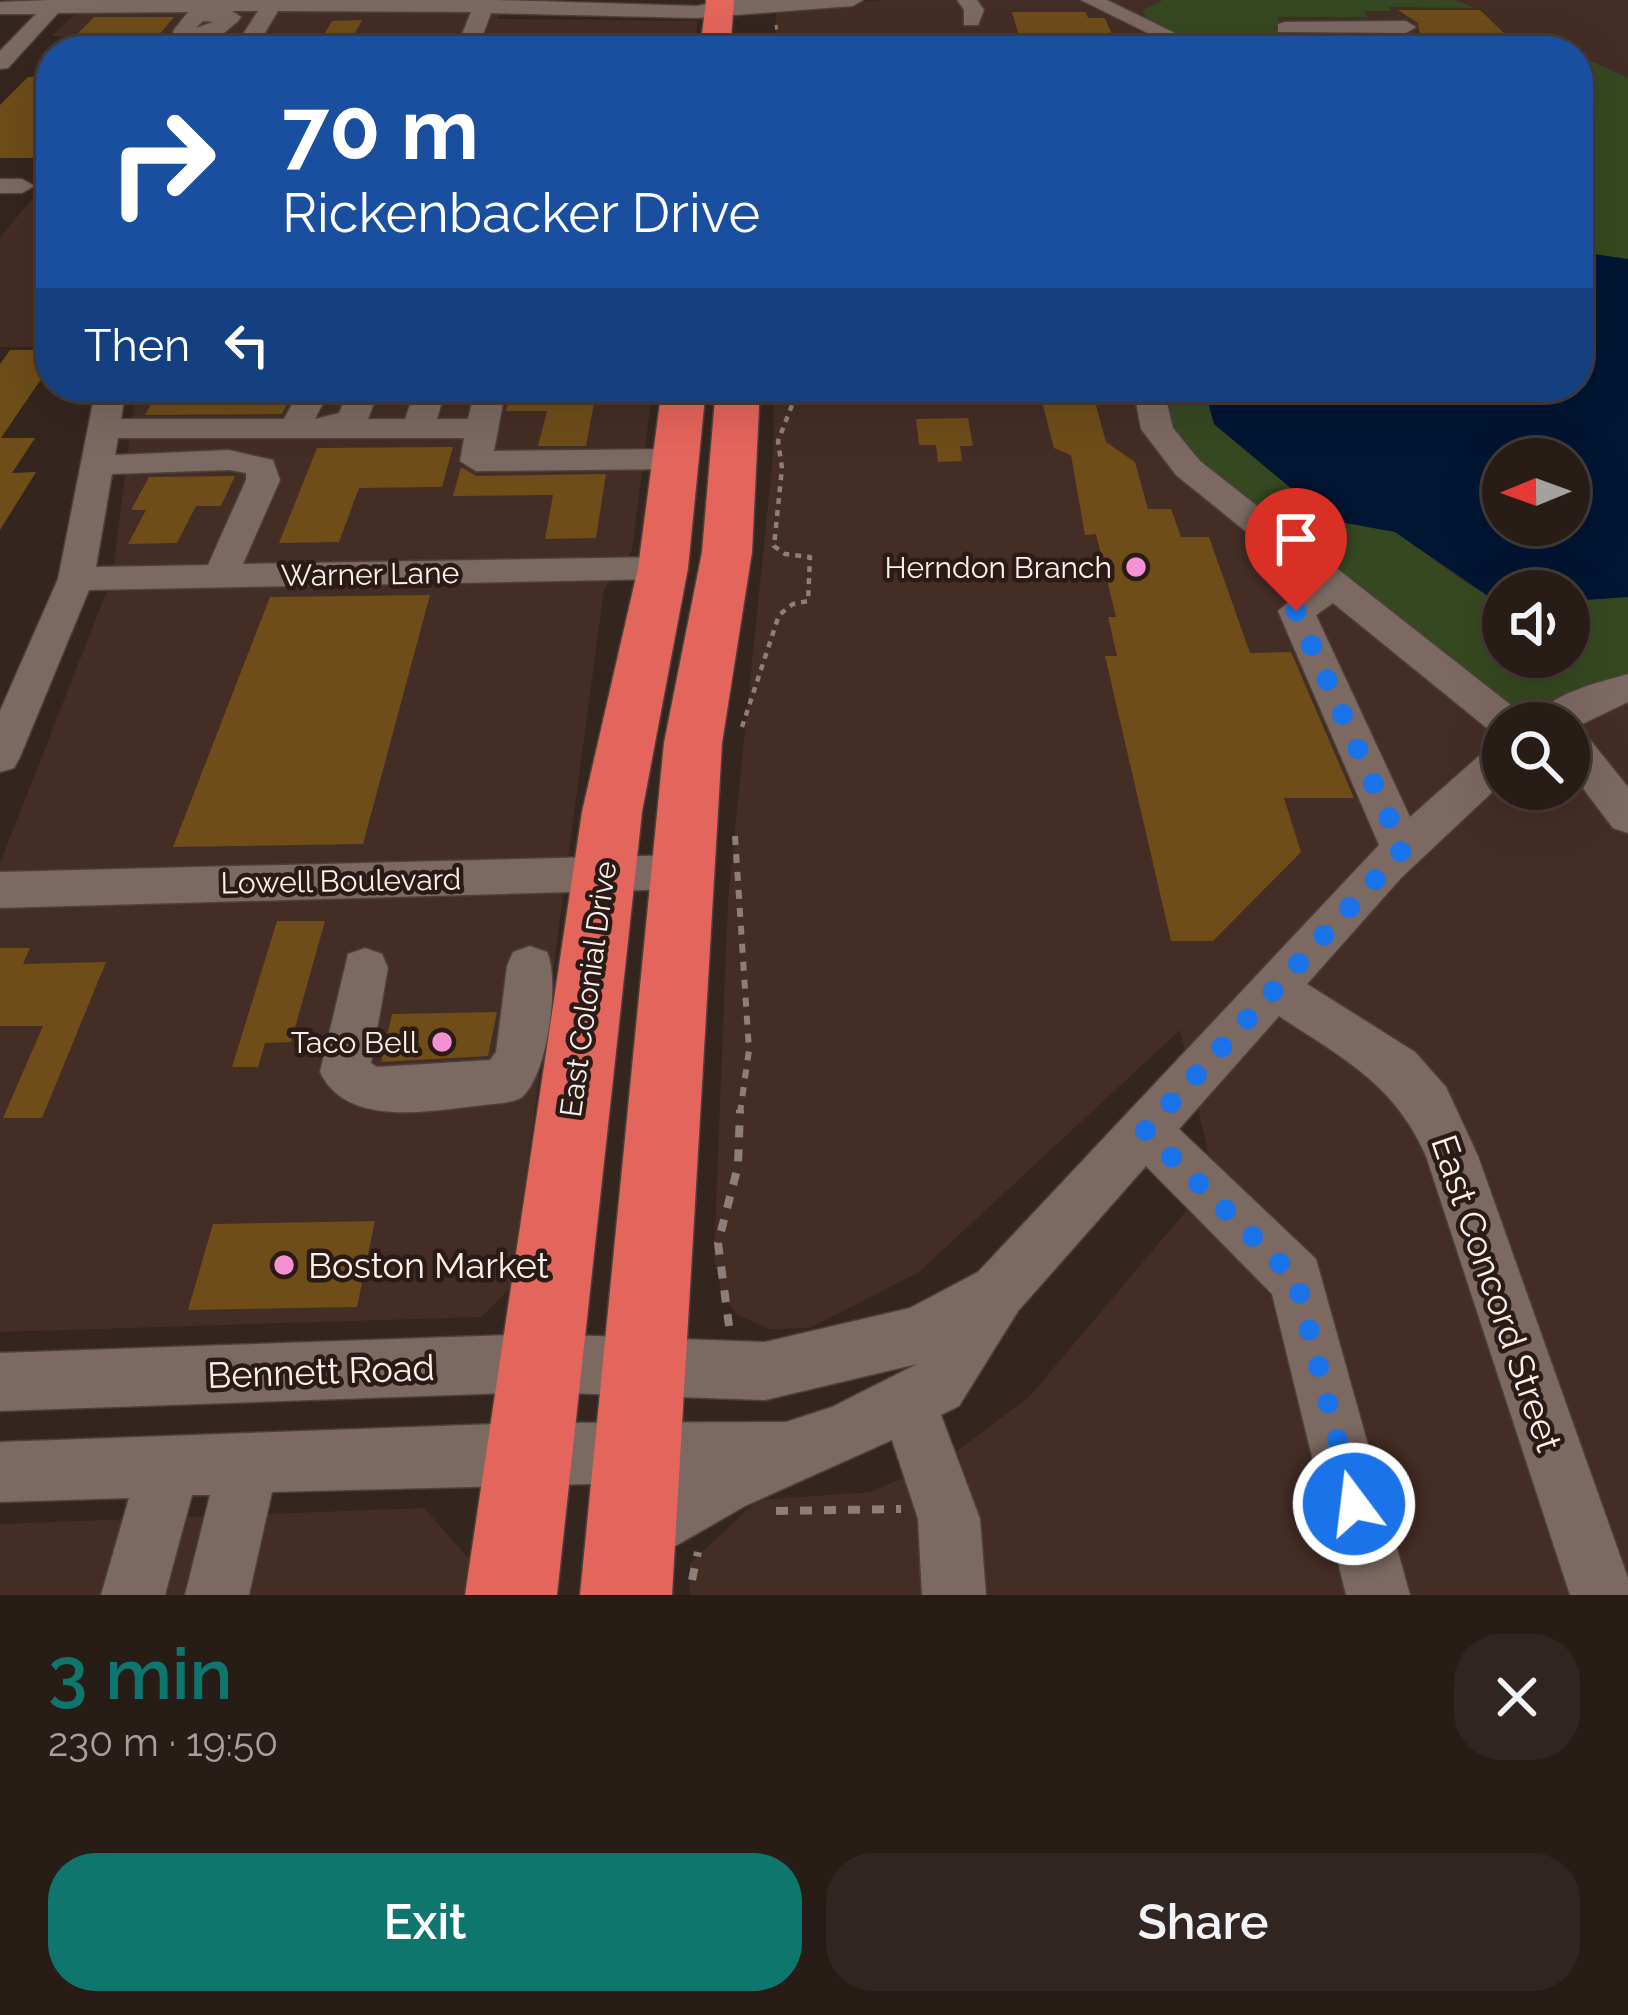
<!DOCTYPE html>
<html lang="en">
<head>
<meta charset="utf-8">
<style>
	body { margin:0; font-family:Raleway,sans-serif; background:#302520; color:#f1f3f6; height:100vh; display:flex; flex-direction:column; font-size:45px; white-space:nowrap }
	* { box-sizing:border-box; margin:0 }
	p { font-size:39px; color:#a5a1a1 }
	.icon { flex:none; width:66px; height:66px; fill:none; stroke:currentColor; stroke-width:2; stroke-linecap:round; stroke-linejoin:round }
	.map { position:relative; height:1595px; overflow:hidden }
	.details { display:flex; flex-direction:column; background:#281c17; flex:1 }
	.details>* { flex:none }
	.top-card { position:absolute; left:36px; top:36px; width:1557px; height:366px; border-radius:48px; box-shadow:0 12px 48px #0002,0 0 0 3px #443a36; background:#1a4fa0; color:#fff; overflow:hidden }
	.needle { width:78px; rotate:269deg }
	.buttons { position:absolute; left:1482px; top:438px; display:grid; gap:24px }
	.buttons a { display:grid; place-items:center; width:108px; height:108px; border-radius:50%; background:#281c17; box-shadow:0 12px 48px #0002,0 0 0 3px #443a36; font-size:60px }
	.pin { position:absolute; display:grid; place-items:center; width:102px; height:102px; color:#fff; margin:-123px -51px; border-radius:50% 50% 50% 0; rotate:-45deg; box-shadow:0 0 12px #0007 }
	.pin .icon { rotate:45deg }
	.me { position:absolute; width:132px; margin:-66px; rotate:345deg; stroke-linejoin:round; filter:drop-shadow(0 0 9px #0008) }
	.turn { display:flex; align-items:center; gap:42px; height:252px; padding:0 48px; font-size:54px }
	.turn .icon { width:156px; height:156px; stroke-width:2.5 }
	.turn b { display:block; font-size:84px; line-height:102px }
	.then { display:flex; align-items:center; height:114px; padding:0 48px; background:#0003; gap:24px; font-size:45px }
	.round { display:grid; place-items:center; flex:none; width:126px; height:126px; border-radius:48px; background:#302520 }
	.overview { display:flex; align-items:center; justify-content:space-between; height:204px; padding:0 48px }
	h1 { font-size:72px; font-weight:600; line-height:90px; color:#0f766e }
	.button { display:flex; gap:24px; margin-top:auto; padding:24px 48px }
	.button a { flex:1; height:138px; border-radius:48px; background:#0f766e; color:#fff; font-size:48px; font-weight:600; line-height:138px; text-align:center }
	.button a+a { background:#302520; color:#f1f3f6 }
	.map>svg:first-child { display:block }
	.built { fill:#442d25; fill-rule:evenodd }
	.green { fill:#364821 }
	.water { fill:#011633; fill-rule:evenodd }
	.building { fill:#6e4d19 }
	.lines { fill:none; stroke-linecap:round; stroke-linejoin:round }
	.minor-casing { stroke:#4d403b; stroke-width:3 }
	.highway-casing { stroke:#4d403b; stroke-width:3 }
	.path-far3 { stroke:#8d7e7a; stroke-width:3; stroke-dasharray:4.5 4.5; stroke-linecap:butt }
	.path-far2 { stroke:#8d7e7a; stroke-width:4.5; stroke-dasharray:6 6; stroke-linecap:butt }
	.path-far1 { stroke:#8d7e7a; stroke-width:6; stroke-dasharray:9 9; stroke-linecap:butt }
	.path { stroke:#8d7e7a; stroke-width:8; stroke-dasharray:12 12; stroke-linecap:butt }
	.minor { fill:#7c6962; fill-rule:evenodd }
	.highway { fill:#e4655b; fill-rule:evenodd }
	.route { stroke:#1a73e8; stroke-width:21; stroke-dasharray:0 37.8 }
	.poi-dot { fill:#f491d3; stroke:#2b1b16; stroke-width:4.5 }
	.labels { text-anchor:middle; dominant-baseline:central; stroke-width:9; stroke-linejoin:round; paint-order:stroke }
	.poi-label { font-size:30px; fill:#fcf0ed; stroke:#2b1b16; text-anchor:end }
	.street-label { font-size:30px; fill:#fcf0ed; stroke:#2b1b16 }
	.near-poi-label { font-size:36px; fill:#fcf0ed; stroke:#2b1b16; text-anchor:start }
	.near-street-label { font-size:36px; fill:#fcf0ed; stroke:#2b1b16 }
</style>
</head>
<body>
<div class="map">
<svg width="1628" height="1595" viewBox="0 0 1628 1595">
	<rect width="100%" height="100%" fill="#35251f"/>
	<path class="built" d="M167,0H379L501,9L498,19L698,21L694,51H150L161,36H52L78,11Z
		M884,0H1628V1595H689L690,1564L757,1500L871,1492L947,1459L1030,1396L1214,1178L1180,1030L919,1272L810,1328L769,1329L737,1315L722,1295L714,1257L728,899L773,455L774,387H1578V51H775L776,10ZM1503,459H1569V525H1503ZM1503,591H1569V657H1503ZM1503,723H1569V789H1503Z
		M51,177V340L46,347H0V237Z
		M136,387H653L632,550L604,589L511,1287L481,1317L0,1332V863L112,578Z
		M424,1508L471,1561L467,1595H0V1524Z"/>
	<path class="green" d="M1163,0H1455L1475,8L1389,7L1391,11H1364L1367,17H1278L1280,26L1273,27L1290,37H1334L1332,31H1338L1344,39L1287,51H1211L1146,19L1143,10Z
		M1356,31L1366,36L1536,35L1570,51H1406L1400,44L1363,40Z
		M1578,55L1628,78V259L1578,252Z
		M1165,387H1204L1214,424L1329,519L1395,532L1462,580L1503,603V657H1569V601L1628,597V679L1545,705L1509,703L1207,473L1173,431Z"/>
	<path class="water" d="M1578,252L1628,259V597L1569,601V591H1503V603H1498L1395,532L1329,520L1214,424L1204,387H1578ZM1503,459H1569V525H1503Z"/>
	<path class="building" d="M1398,10H1480L1506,35L1420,36L1418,23Z
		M1012,12H1086L1088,18H1105L1119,51H1039L1034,36H1019Z
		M94,17H174L158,36H149L139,49H63Z
		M362,20L349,44L318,45L332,21Z
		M51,76V158H0V105L28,77Z
		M10,350H47L36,366H50L1,438H35L12,473L36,472L0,530V364Z
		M161,387H296L282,414L145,415Z
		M512,387H597L586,446H538L547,411H506Z
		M1038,387H1091L1106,442L1135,462L1148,509H1171L1181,537H1209L1250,653L1291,652L1354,798H1284L1301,852L1213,941H1171L1105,656H1117L1108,617H1116L1096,534L1085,535L1071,455L1054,448Z
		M968,418L973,446H960L962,461L938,462L936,445H919L916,419Z
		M453,447L442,487L359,488L339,542L279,543L317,448Z
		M461,467L476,476L606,474L596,538L545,539L553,495L453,496Z
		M235,476L221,506H196L177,543L128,544L146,510H131L149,477Z
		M430,595L363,844L173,847L270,597Z
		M277,921H325L291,1042L265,1043L258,1067H232Z
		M0,948H30L23,964L106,962L42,1118H3L43,1026H0Z
		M497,1012L488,1056L381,1062L392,1014Z
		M375,1221L357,1307L188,1310L213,1224Z"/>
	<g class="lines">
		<defs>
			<path id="minor" d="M49,0H496L697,6L726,0H863L853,6L697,18L491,13L477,51H455L471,12L278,11L254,51H232L258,11H232L241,17L238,21L217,39L175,38L173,31L188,12L58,13L8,68L0,69V51L36,14H0V2ZM203,21L213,22L196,28Z
				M957,0H977L984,10L978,25H964V10Z
				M1081,0H1107L1212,51H1184Z
				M1285,22L1406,21L1416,27L1406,33L1278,32V24Z
				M0,179H22L34,186L22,193H0Z
				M96,387H126L121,419H284L301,387H331L315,419L339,413L350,387H380L368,419H405L416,387H446L437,419H468L476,387H506L494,451L677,449L693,459L677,469L476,471L460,461L464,438H118L115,455L229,450L273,460L280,480L243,564L663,557L676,560L681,568L676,576L663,579L89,590L20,757L14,768L0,772V711L58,579ZM229,470L246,473V480L208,565L96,567L112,474Z
				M1133,387H1163L1173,428L1200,461L1521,713L1527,723H1503V736L1493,733L1333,603L1316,615L1410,817L1489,747L1503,743V782L1401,878L1307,984L1415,1052L1446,1087L1478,1156L1628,1578V1595H1570L1426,1156C1394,1083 1342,1058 1279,1016L1179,1129L1316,1259L1410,1595H1346L1272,1294L1146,1166L1018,1311L959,1406L941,1415L980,1519L986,1595H922L918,1519L892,1440L745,1506L630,1572L608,1563L599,1541L608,1519L669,1482L272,1492L249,1595H185L210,1495H192L165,1595H101L129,1498L0,1502V1442L527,1423L786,1422L832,1407L917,1364L765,1400L539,1392L0,1411V1353L539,1334L765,1342L910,1308L978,1272L1379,845L1278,611L1311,584L1176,475L1141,429Z
				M1628,674V702L1574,728L1583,731L1628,787V833L1613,828L1569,770V723H1531C1548,693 1597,683 1628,674Z
				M682,855L698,860L704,872L698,884L682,889L0,908V872Z
				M530,946L547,952C560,980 548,1075 522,1097C517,1101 510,1101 504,1103C447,1107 349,1134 320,1072L348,954L365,948L382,954L388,968L371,1063L377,1067L490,1060L496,1052L507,966L513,952Z"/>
			<path id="highway" d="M706,0H734L730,51H700Z
				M662,387H706L688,568L642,812L557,1595H465L582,812L638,568Z
				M716,387H760L752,552L722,743L672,1595H580L664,743L702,552Z"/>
		</defs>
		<use href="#minor" class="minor-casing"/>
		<use href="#highway" class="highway-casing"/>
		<path class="path-far3" d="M776,25L780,51"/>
		<path class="path-far2" d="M742,727L779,615L793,604L808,601L810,557L785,554L774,546L782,468L778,441L794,400L793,387"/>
		<path class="path-far1" d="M735,836L749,1050L740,1113"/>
		<path class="path" d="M729,1326L718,1243L738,1166L740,1110
			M776,1511L901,1509
			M692,1580L698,1552"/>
		<use href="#minor" class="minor"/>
		<use href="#highway" class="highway"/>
	</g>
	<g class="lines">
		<path class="route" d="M1296,611L1403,849L1145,1131L1296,1279L1354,1504"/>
	</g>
	<g class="poi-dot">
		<circle cx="1136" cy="567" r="12"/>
		<circle cx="442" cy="1042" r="12"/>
		<circle cx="284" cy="1265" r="12"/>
	</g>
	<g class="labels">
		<g class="poi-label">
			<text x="1112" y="567">Herndon Branch</text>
			<text x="418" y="1042">Taco Bell</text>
		</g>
		<g class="street-label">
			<text transform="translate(370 574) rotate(-1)">Warner Lane</text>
			<text transform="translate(341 881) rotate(-1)">Lowell Boulevard</text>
			<text transform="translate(588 989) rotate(-82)">East Colonial Drive</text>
		</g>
		<g class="near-poi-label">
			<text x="308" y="1265">Boston Market</text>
		</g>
		<g class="near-street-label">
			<text transform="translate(1497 1293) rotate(71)">East Concord Street</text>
			<text transform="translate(321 1371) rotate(-2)">Bennett Road</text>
		</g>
	</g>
</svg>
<div class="buttons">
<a><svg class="needle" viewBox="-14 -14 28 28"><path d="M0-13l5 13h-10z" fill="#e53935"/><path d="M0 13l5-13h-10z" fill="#a5a1a1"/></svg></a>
<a><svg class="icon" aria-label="sound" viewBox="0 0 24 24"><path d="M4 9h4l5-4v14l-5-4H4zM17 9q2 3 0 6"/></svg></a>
<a><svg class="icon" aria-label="search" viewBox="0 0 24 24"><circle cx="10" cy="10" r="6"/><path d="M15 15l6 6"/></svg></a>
</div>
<div class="pin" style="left:1296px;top:611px;background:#d93025"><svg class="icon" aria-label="arrive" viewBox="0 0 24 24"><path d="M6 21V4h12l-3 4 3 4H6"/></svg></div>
<svg class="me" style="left:1354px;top:1504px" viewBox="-20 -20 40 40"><circle r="17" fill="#1a73e8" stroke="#fff" stroke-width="3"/><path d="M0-11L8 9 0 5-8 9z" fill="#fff"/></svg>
<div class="top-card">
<div class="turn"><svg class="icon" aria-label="right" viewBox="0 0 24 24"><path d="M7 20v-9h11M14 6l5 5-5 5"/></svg><div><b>70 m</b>Rickenbacker Drive</div></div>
<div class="then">Then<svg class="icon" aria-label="left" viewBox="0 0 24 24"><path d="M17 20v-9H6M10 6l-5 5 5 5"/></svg></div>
</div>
</div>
<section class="details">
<div class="overview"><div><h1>3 min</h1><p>230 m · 19:50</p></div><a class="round"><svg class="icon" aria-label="close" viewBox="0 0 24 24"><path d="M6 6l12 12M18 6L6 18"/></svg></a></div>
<div class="button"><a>Exit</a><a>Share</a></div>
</section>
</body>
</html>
